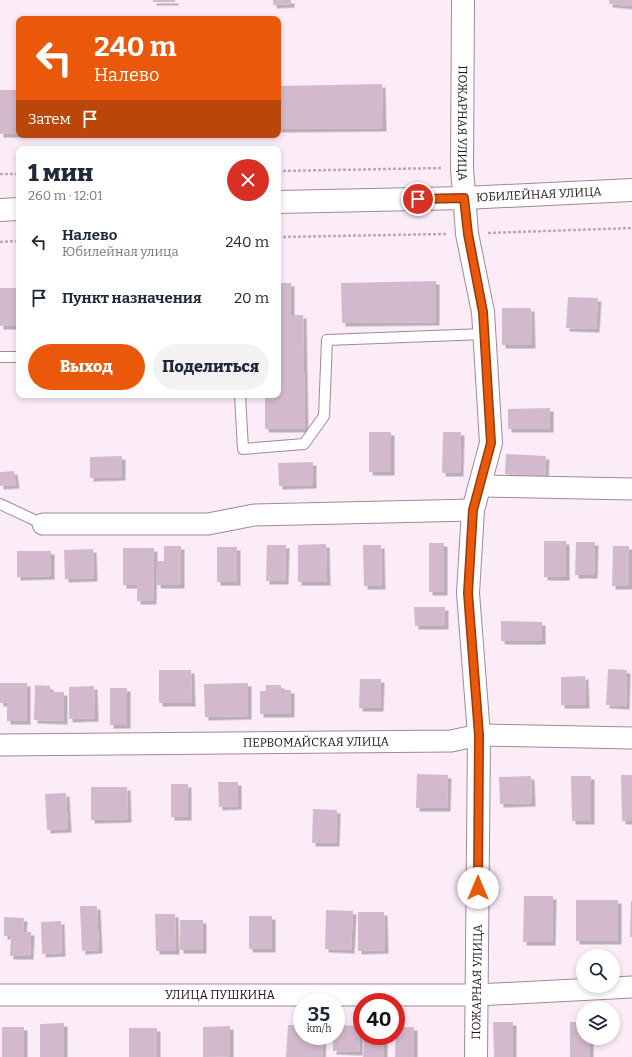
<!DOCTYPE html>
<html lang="ru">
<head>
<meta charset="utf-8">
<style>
	body { margin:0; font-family:Bitter,serif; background:#f2f2f3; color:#1f2937; height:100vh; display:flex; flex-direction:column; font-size:15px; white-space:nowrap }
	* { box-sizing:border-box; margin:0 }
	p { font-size:13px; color:#747a83 }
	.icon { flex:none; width:22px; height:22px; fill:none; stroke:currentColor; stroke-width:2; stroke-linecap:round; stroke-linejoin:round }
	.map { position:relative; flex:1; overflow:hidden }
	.panel { position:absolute; left:16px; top:146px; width:265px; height:252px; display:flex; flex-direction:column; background:#fff; border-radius:8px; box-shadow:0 2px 6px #0003 }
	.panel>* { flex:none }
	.hud { position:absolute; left:16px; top:16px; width:265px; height:122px; border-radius:8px; box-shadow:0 2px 6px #0003; background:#ea580c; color:#fff; overflow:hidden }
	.fabs { position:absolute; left:576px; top:949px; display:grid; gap:8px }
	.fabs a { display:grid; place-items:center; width:44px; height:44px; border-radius:50%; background:#fff; box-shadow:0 2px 6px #0003; font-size:20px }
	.speed { position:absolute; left:293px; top:993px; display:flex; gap:8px; font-size:20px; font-weight:700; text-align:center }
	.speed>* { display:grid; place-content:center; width:52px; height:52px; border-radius:50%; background:#fff; box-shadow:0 2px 6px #0003; line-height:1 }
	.speed small { font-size:10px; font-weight:400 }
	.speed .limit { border:6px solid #d22; background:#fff; color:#111 }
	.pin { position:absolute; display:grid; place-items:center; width:34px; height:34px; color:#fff; margin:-17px; border:2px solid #fff; border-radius:50%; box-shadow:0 1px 4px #0007 }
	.me { position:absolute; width:44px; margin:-22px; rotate:0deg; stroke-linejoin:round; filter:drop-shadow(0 0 3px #0008) }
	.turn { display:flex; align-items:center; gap:14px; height:84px; padding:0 12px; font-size:18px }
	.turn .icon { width:52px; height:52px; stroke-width:2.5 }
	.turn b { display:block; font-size:28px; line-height:34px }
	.then { display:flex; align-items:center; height:38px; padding:0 12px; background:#0003; gap:8px; font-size:15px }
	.round { display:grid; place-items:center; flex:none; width:42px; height:42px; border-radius:21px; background:#f2f2f3 }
	.headline { display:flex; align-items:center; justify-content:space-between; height:68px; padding:0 12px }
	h1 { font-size:24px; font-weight:800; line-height:30px }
	.cta { display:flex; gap:8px; margin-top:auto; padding:8px 12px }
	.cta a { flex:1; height:46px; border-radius:24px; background:#ea580c; color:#fff; font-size:16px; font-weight:800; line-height:46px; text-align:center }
	.cta a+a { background:#f2f2f3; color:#1f2937 }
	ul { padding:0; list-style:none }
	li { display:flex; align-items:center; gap:12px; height:56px; padding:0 12px }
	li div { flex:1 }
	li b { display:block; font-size:15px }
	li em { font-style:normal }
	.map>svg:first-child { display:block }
	.building { fill:#d3b9cd; filter:url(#shadow) }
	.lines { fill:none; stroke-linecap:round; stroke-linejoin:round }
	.service-casing { stroke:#a1889b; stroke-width:12 }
	.minor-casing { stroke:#a1889b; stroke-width:23 }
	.tertiary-casing { stroke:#a1889b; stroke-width:24 }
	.secondary-casing { stroke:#a1889b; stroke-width:24 }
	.path { stroke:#b9abb6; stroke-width:2.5; stroke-dasharray:3 2; stroke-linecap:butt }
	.service { stroke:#fff; stroke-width:10 }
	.minor { stroke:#fff; stroke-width:21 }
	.tertiary { stroke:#fff; stroke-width:22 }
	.secondary { stroke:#fff; stroke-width:22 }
	.route-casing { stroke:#983908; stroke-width:10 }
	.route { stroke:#ea580c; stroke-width:7 }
	.labels { text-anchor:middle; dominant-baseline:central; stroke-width:3; stroke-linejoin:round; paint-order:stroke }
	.street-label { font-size:12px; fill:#1e151c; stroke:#fff }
</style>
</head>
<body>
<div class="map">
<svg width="632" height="1057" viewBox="0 0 632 1057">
	<defs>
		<filter id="shadow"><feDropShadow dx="3.5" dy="3.5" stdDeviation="0" flood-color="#0004"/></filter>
	</defs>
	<rect width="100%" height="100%" fill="#fcecf8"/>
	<path class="building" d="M153,0H175V2H153Z
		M273,0H291V4L273,5Z
		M609,0H632V6L609,4Z
		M382,84L383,128L278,129V86Z
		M0,90H19V134H0Z
		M436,281V322L342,323L341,283Z
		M278,283H291V315H303L305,429H265V395H278Z
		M0,288H19V326H0Z
		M568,297L598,298L596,329L566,328Z
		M502,308H531L532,345H502Z
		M550,408V429H508V409Z
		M369,432H391V472H369Z
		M443,432H461L460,473H442Z
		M506,454L546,456L545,476L505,474Z
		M122,456V477L90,478V457Z
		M313,462V485L279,486L278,463Z
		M14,471L16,485L0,486V472Z
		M544,541H566V577H544Z
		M576,542H595L594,575H575Z
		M429,543H444V592H429Z
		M326,544L327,582H298V545Z
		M267,545H286L285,581H266Z
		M363,545H381L382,586H364Z
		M164,546H181V585H157V561H164Z
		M613,546H629V586H612Z
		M217,547H237V582H217Z
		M123,548H154L153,601H137V585H123Z
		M93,549L94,578L65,579L64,550Z
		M17,551H51V576L17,577Z
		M414,607H445V626H415Z
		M501,621L542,622V641H501Z
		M608,669L627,670L626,706L606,705Z
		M159,670H191L192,703H159Z
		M585,676L586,705H561V677Z
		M360,679H381L380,708H359Z
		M0,683H27V721H7V703H0Z
		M248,683V716L205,717L204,684Z
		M35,685L50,686V692H64V721L34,720Z
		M266,685H281V690H291V714H260V691H266Z
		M94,686L95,718L69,719V687Z
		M110,688H127V725H110Z
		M417,774L448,775L447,808H416Z
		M621,775H632V821H622Z
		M531,776L532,803L500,804L499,777Z
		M571,776H591V821H572Z
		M218,782H238V806L219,807Z
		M171,784H188V817H171Z
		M91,787H127L128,819L91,820Z
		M66,793L68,829L47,830L45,794Z
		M313,809L337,810L336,843H312Z
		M524,896H553L552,942H523Z
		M576,900H618V941H576Z
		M631,901H632V937H630Z
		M80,906H97L99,950L82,951Z
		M326,910L353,911L351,950L325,949Z
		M358,912H384L385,950L358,951Z
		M155,914H175L176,951H156Z
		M249,916H272V949H249Z
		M4,917L24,918L23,932H31L30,956H10L11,936H4Z
		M180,920H203V950H180Z
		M61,921L62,953L42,954L41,922Z
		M493,1022H513V1057H494Z
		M570,1022H583V1038H590V1057H570Z
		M64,1023V1057H40V1024Z
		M288,1025H302V1036H323L322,1057H286Z
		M336,1025L360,1026L359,1052L333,1051V1036H336Z
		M230,1026V1056L203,1057V1027Z
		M2,1027H24V1057H2Z
		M396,1027H414V1057H395Z
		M129,1028H157V1057H129Z
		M364,1036H384V1057H363Z"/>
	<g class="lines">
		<defs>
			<path id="service" d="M0,357H19
				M240,395L243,449L304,444L324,416L327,340L484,334
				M0,504L43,524"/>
			<g id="minor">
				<path d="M480,486L632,489"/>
				<path d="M43,524H208L254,515L473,510"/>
				<path id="s1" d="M0,745L451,741L479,735L632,738"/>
				<path id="s2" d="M0,995H477L632,987"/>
			</g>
			<g id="tertiary">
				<path id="s3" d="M463,0L462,168L467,234L483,312L491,443L473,510L468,593L479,735L476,1057"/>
			</g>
			<g id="secondary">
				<path id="s4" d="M278,202L464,198L632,190"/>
				<path d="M0,210L19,209"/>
			</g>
		</defs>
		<use href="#service" class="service-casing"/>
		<use href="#minor" class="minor-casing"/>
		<use href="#tertiary" class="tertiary-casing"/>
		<use href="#secondary" class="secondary-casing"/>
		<path class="path" d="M278,171L442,168
			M0,174H19
			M488,233L632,228
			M278,237L447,234
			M0,242L19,241"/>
		<use href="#service" class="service"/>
		<use href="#minor" class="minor"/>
		<use href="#tertiary" class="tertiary"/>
		<use href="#secondary" class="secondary"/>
	</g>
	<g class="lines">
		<defs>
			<path id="route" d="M418,199L464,198L468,234L483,312L491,443L473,510L468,593L479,735L478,888"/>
		</defs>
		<use href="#route" class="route-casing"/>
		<use href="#route" class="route"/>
	</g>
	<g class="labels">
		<g class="street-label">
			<text stroke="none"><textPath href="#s3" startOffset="123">ПОЖАРНАЯ УЛИЦА</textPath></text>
			<text stroke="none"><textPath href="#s4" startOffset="261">ЮБИЛЕЙНАЯ УЛИЦА</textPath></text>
			<text stroke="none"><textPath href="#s1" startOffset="316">ПЕРВОМАЙСКАЯ УЛИЦА</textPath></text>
			<text transform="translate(477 982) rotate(-89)">ПОЖАРНАЯ УЛИЦА</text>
			<text stroke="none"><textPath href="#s2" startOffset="220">УЛИЦА ПУШКИНА</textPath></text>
		</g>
	</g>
</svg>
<div class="fabs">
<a><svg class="icon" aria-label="search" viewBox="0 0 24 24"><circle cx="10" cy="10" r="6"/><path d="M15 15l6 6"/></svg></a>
<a><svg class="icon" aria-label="layers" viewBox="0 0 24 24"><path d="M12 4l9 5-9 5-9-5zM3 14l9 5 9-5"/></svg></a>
</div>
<div class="speed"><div>35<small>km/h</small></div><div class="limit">40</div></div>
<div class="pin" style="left:418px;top:199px;background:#d93025"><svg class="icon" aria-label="arrive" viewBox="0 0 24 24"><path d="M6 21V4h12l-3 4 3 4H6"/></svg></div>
<svg class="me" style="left:478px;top:888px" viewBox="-20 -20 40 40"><circle r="19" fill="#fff"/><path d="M0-13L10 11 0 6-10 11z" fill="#ea580c"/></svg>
<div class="hud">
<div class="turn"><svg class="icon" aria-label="left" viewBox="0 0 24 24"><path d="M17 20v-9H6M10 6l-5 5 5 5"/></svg><div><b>240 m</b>Налево</div></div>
<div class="then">Затем<svg class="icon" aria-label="arrive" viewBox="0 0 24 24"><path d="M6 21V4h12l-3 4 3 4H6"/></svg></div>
</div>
<section class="panel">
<div class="headline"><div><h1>1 мин</h1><p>260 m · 12:01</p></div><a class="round" style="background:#d93025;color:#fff"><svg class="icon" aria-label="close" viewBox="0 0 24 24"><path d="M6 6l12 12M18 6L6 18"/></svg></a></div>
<ul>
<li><svg class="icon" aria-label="left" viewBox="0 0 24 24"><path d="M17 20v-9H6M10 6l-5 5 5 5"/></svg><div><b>Налево</b><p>Юбилейная улица</p></div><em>240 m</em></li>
<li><svg class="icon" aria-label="arrive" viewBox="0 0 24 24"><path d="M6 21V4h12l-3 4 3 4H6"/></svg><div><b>Пункт назначения</b></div><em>20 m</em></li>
</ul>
<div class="cta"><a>Выход</a><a>Поделиться</a></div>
</section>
</div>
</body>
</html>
